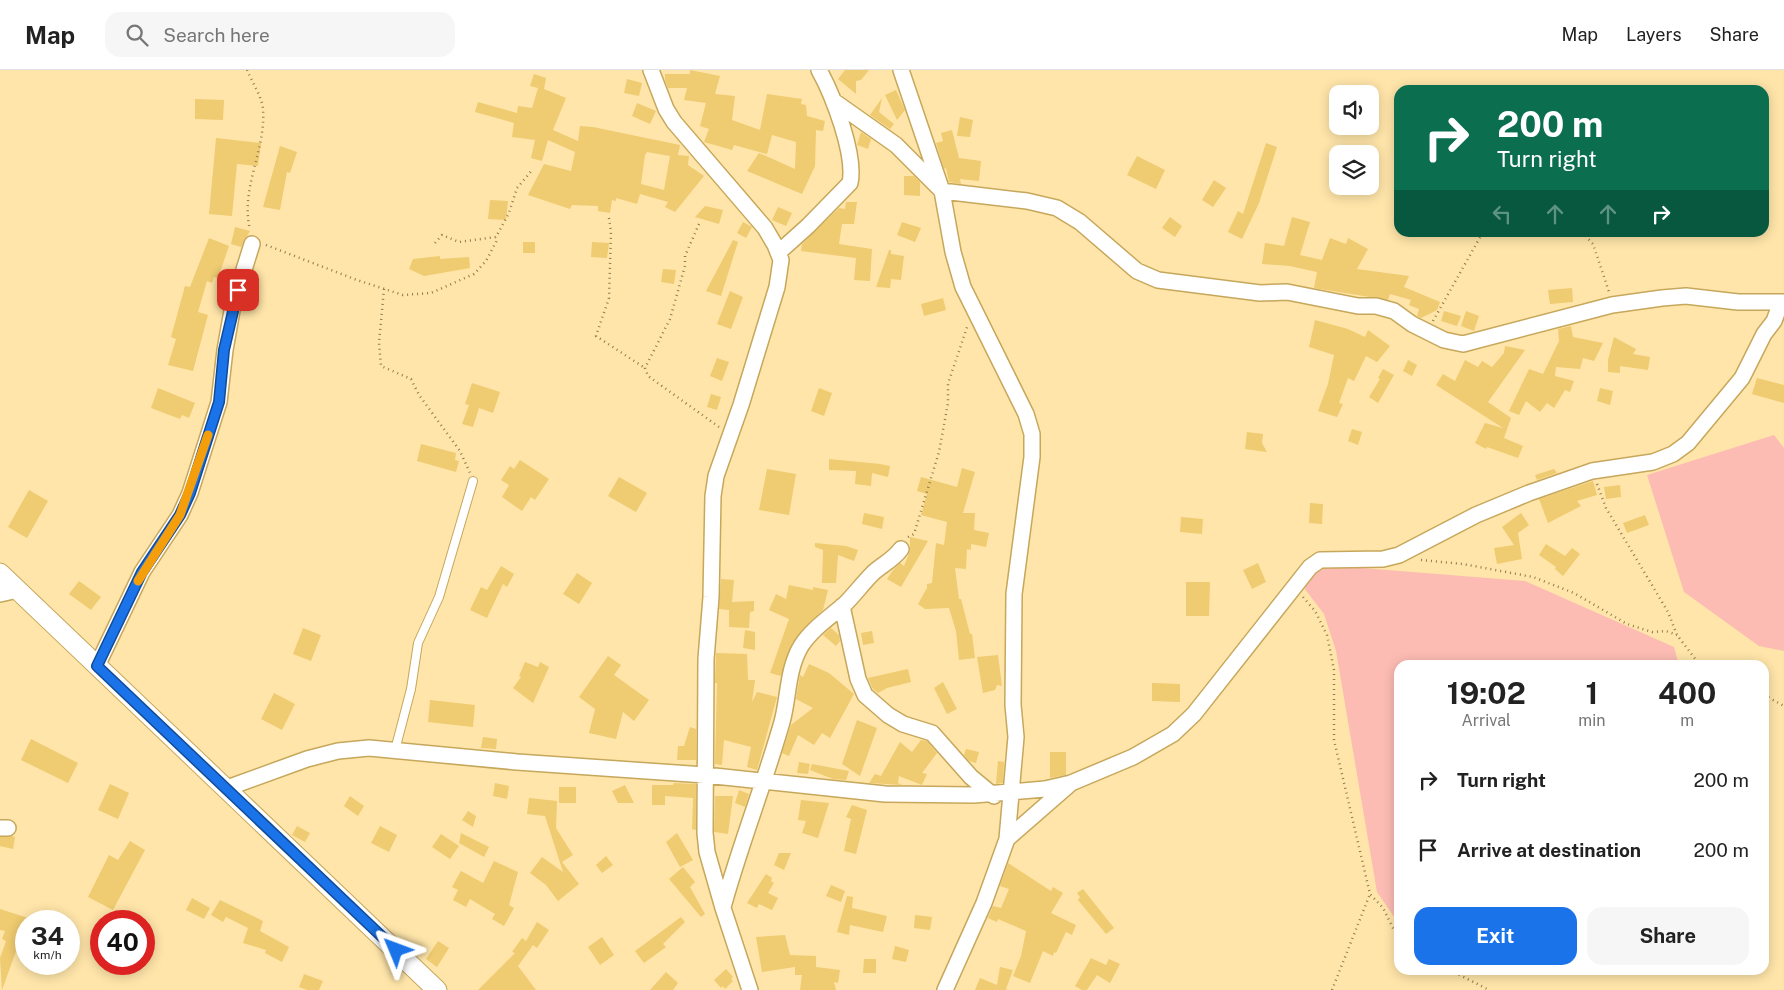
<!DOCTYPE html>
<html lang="en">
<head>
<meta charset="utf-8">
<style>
	body { margin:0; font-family:"Public Sans",sans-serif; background:#f6f6f6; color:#222; height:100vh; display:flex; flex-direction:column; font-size:19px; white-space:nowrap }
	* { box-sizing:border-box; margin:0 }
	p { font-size:16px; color:#767676 }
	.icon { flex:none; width:28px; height:28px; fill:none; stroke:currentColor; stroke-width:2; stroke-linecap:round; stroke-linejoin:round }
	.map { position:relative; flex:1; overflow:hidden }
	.details { position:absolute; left:1394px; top:590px; width:375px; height:315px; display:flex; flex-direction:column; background:#fff; border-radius:15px; box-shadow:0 2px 12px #0003 }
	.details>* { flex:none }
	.banner { position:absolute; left:1394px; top:15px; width:375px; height:152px; border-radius:15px; box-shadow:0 2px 12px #0003; background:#0b6e4f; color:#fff; overflow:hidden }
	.controls { position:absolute; left:1329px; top:15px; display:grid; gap:10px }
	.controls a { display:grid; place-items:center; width:50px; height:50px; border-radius:10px; background:#fff; box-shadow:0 2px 12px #0003; font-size:25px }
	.speed { position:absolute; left:15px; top:840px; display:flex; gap:10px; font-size:25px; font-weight:700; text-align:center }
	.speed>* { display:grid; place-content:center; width:65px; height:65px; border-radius:50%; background:#fff; box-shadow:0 2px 12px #0003; line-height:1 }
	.speed small { font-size:12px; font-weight:400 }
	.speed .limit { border:8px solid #d22; background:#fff; color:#111 }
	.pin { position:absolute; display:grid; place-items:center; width:42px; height:42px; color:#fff; margin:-21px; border-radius:10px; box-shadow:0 2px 8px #0006 }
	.me { position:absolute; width:55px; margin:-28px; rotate:314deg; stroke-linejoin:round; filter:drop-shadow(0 0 4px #0008) }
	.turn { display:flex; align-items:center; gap:18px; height:105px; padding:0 20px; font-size:22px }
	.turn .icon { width:65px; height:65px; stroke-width:2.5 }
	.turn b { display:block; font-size:35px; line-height:42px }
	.lanes { display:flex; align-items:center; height:48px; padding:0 20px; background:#0003; justify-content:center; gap:25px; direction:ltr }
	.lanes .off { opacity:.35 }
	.eta { display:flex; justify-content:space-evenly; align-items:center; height:85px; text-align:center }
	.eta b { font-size:30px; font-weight:700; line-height:35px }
	.action { display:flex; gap:10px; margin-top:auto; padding:10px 20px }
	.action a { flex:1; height:58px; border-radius:15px; background:#1a73e8; color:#fff; font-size:20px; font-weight:700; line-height:58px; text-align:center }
	.action a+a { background:#f6f6f6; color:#222 }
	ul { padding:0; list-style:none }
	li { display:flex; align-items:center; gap:15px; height:70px; padding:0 20px }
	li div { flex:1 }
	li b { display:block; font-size:19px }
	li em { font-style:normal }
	header { display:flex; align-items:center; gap:30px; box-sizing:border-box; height:70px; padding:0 25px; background:#fff; border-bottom:1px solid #e0e0e0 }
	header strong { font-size:24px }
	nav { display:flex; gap:28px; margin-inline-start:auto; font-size:18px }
	.search { width:350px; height:45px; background:#f6f6f6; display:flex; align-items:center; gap:12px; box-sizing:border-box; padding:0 18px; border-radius:15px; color:#767676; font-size:19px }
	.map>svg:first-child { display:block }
	.green { fill:#fcbcb3 }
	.building { fill:#efcb71; fill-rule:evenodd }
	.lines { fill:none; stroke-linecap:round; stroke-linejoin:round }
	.service-casing { stroke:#c6a75b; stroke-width:10 }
	.minor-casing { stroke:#c6a75b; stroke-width:18 }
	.tertiary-casing { stroke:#c6a75b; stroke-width:21 }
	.path { stroke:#8f7c4f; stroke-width:2.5; stroke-dasharray:1 4; stroke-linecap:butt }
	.service { stroke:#fff; stroke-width:8 }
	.minor { stroke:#fff; stroke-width:15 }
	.tertiary { stroke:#fff; stroke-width:19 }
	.route-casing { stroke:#114b97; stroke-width:12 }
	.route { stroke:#1a73e8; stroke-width:9 }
	.slow { stroke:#f59e0b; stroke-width:9 }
</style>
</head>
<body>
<header>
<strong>Map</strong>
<div class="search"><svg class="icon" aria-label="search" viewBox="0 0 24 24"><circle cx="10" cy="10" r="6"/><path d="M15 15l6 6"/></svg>Search here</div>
<nav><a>Map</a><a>Layers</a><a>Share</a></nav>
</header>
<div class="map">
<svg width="1784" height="920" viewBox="0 0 1784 920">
	<rect width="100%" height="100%" fill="#ffe5a9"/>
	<path class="green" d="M1774,365L1784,378V581L1759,576L1684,522L1647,405Z
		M1325,495L1525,511L1674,577L1679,595H1399V854L1377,822L1336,581L1324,544L1301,514Z"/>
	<path class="building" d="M690,0L720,6L715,24L735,26L732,50L760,60L767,24L802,29L801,34L806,35L807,46L825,51L823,61L816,60L815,96L802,124L747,101L759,83L795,99L796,72L772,65L767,84L734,75L732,80L704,72L709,59L700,56L706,33L684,30L687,18H668L665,10V4H690Z
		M845,0H869L861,10L856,11V24L838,9Z
		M534,4L546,8L544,19L566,28L553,60L578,71L580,56L593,57L680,75L678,85L689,86L688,95L704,106L675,142L665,137L668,132L640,124L637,134L616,128V131L612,130L610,143L598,141V136L572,135L570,139L528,125L544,94L571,101L575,82L548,70L542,91L531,88L535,70L512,67L514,53L475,42L478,32L517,43L518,36L532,38L538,18L530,16ZM647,82L670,86L664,120L641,114L645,85Z
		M627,9L642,13L639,26L624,23Z
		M896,20L905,40L897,50L885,25Z
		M882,28L879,42L894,54L890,59L870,45Z
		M195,29L224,30L223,50L195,49Z
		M637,33L656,41L650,54L632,46Z
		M960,47L973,50L970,67L957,66Z
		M952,60L959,88L981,91L979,111L960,109L961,114L949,112L946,98L944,99L936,73L943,71L941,63Z
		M861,62L871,69L868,79L857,75Z
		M216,68L261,73L258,96L237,94L232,146L209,144Z
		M1266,73L1277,77L1259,133L1242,169L1228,162L1238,141L1243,144Z
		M280,76L297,82L290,103L287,102L280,140L263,137Z
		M1137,86L1165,100L1156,119L1127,105Z
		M904,106H914L920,112V126L904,125Z
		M1214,110L1226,118L1213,137L1202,130Z
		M490,130L508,131L506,150L488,149Z
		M846,132H857L854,154H842L839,174L872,179L870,211L854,210L856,188L801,181L802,174L839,138L845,139Z
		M705,136L723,140L719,154L695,147Z
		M778,137L792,143L786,156L772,150Z
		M1170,147L1182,156L1175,167L1162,158Z
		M1292,147L1310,152L1300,185L1322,190L1330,168L1346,174L1348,168L1368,179L1357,199L1409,206L1404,217L1440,232L1437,240L1421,248L1417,246L1419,239L1409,235L1411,230L1390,224L1388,230L1314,218L1317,202L1290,196L1262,194L1265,173L1284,176Z
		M743,152L752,157L746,168L737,163Z
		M902,152L921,158L915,172L897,165Z
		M235,157L250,161L241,177L231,174Z
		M209,168L229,176L218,208L214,207L212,213L207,211L198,242L208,245L193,301L168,295L176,269L171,267L185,216L190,217Z
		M733,170L738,172L721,226L706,221Z
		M523,172H535V183H523Z
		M592,172L609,173L607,188L591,187Z
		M889,180H891V184L904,186L901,210L891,209L890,218L876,217Z
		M440,186V189L469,187L470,198L424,206L409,199L413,189Z
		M663,199L676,200L674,214L661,212Z
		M1572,218L1573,232L1550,234L1548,220Z
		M730,221L743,227L731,259L717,254Z
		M943,228L946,240L924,246L921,234Z
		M1444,241L1461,246L1457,256L1441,251Z
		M1466,241L1479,246L1474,261L1461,256Z
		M1315,250L1348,259L1365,267L1368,260L1390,276L1377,292L1366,286L1354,311L1348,308L1339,333L1343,334L1337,347L1318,341L1328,314L1334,285L1309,277Z
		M1571,256L1573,267L1603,273L1594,291L1583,288L1580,299L1556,297L1555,306L1574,311L1570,322L1565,320L1554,338L1547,333L1540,342L1526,331L1519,345L1509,341L1529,299L1543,304L1559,271L1558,259Z
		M1614,267L1636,279L1633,284L1650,287L1648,300L1620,296V303L1608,302V290Z
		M1505,276L1525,280L1488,332L1511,348L1504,368L1523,376L1518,388L1487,377L1486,379L1475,373L1485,353L1503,358L1436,315L1443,304L1455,311L1465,290L1478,297L1482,291L1492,297L1504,283Z
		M717,288L729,292L722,311L710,306Z
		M1408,290L1417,295L1412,306L1403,301Z
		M1383,299L1394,305L1378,333L1369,327L1380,309L1378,308Z
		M1757,308L1784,315V333L1752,324Z
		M472,313L500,322L493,343L479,338L473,357L462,354L469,335L465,334Z
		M158,318L195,333L189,348L182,345L180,349L151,338Z
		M819,318L832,323L824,346L811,341Z
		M1600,318L1613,321L1610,335L1597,331Z
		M711,324L721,327L717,340L707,337Z
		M1352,359L1362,362L1358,375L1348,371Z
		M1247,362L1263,364L1262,373L1267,382L1245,379Z
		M421,374L456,383L455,390L459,391L456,402L417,391Z
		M829,389L880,394L890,396L888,407L872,403L871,416L855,414L856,401L829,400Z
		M520,390L549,409L535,430L531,427L522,441L502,427L509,415L501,410L510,396L514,399Z
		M962,398L975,402L963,443H975L974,460L989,463L986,477L971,474V480L967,479L966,499L955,498L959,529H961L970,564H972L975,588L959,590L956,561L949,538L925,539L918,534L927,518V514L932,513L936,473L944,475L947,452L921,445L927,424L917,421L921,407L957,417Z
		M767,399L796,404L789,445L759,440Z
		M1554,399L1557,403L1537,410L1535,405Z
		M619,407L647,423L636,442L608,426Z
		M1593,411L1597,425L1577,431L1581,436L1548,453L1539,429Z
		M1620,415L1621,427L1606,429L1604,417Z
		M29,420L48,431L27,468L8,457Z
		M1310,433L1323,434L1322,454L1309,453Z
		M864,443L884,447L882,459L862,454Z
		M1521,443L1529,455L1518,463L1522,489L1497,494L1494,478L1514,475L1502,457Z
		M1645,445L1649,455L1627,463L1623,453Z
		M1181,447L1203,449L1202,464L1180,462Z
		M910,467L928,471L901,517L887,509L893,500L900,493L904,496L910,481Z
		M815,473L846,476L858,480L854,491L838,485L836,513H822L823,480L815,477Z
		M1546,474L1565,486L1572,478L1580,484L1563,506L1555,499L1556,497L1539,485Z
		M1258,493L1266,512L1252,519L1243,500Z
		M501,496L514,504L507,517L503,514L487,548L470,540L481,517L487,520Z
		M577,503L592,513L579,534L563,524Z
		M721,509L734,510L732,532L754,531V541L750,542L749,558L729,557V540L719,539Z
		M79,511L101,527L91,540L69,524Z
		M1186,512H1210L1209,546H1186Z
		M789,515L813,520V517L828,520L823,540L804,558L793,572L781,606L770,603L789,549L769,540L776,524L786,529Z
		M303,558L321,565L311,591L293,584Z
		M831,558L839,565L840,571L836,576L823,565Z
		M745,560L755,562V580L743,578Z
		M872,561L874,573L863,575L861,563Z
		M716,583L747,584L748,610H755L752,632L757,622L777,627L757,700L747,697L751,677L724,670L722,695L715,694L717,613H715Z
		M998,585L1002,616L997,615L995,620L983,623L977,587Z
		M608,586L621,595L614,605L649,630L634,651L623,642L616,669L589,663L595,639L579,627Z
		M525,592L538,597L540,592L549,597L533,633L513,618L521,607L519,606Z
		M809,594L829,603L854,624L830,668L822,663L814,675L798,665L789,686L782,683L791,655L813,638L796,629L800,605L803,607Z
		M908,599L911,612L887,618L878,623L873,619L868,608Z
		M943,612L957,639L947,644L934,618Z
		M1152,613L1180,614V632L1152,631Z
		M274,623L295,634L282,660L261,649Z
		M430,630L475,635L473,657L428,652Z
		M857,650L877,658L860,706L842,694Z
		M690,657L696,659V690H677L678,676H684Z
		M483,667L497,669L496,679L481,678Z
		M31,669L78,693L68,713L21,690Z
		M921,670L927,671L937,683L922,703L927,704L922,715L899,706L898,713L902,715L869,713L875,704L881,706L900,672L912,682Z
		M966,679L979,682L976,693L969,691L964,685Z
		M1050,682H1066V705L1050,708Z
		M998,691L1004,692L1003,713L996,714Z
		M799,692L810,694L808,704L797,703Z
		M812,694L849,701L846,710L833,709L810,700Z
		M495,713L509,716L507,729L493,726Z
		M674,713L696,714V760L692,759L693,728L665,726V735H652V715H673Z
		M110,714L129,723L118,749L98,740Z
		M625,715L634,733H618L612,721Z
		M559,717H576V733H559Z
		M739,720L749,724L745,737L735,733Z
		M350,726L364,736L358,746L344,736Z
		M715,726H733L728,764L714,762Z
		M529,728L557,731L556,758L573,785L562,792L579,814L558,831L546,815L530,803L542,787L563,802L545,746L527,744Z
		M801,730L829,733L818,768L802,763L806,751L798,750Z
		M852,735L867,740L856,784L844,781L851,749L846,747Z
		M468,741L476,746L473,757L462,750Z
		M297,756L310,763L305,772L292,765Z
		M380,756L397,765L389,782L371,773Z
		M461,763L489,777L484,787L459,773Z
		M677,763L693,790L680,797L666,772Z
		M441,764L459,776L450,789L432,777Z
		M12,766L15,767L13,779L0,776V767Z
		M130,771L145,780L113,840L88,827L109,785L118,790Z
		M779,783H791L784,800L774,795Z
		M606,786L613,795L602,803L596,795Z
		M494,791L518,802L509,835L514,838L504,856L492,849L495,844L470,829L466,837L453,830L458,820L452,817L461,801L483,813Z
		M1008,793L1051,821L1053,817L1063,823L1051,843L1076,855L1072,865L1066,862L1056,883L1054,882L1053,886L1043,881L1030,913L1013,906L1021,886L1026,861L998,849L997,852L988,848L993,836L1001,838L1009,819L1000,816Z
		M683,797L695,812L690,817L705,844L701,847L669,809Z
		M766,804L772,808L771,811L774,813L768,823L778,828L772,840L759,834L757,838L747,833Z
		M831,815L845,821L841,832L826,826Z
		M1083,819L1114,858L1106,864L1078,830L1080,827L1077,823Z
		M847,826L853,827L852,838L887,846L883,862L850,855L849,865L837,862Z
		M192,828L210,838L204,849L186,840Z
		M220,830L263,851L260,861L289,877L282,892L265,883L266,880L243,873L248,858L226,847L223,852L211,845Z
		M0,839L28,848L2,920L0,888L6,871L2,869L5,861L0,860Z
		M915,845L932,847L930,860L914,858Z
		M681,847L685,852L663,874L666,877L644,893L635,881Z
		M537,852L549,860L537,878L533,875L518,896L536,920H478L515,883L512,882L522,868L526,871Z
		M785,865L790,885L816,886V897L840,900L838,913L834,912L836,920H800L802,905H795V897L762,902L756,867Z
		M602,867L614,885L600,895L588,877Z
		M438,871L449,878L437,897L426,889Z
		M895,876L909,880L906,892L892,889Z
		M1091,888L1106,895L1109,889L1120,894L1110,913L1097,905L1087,920H1082L1075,916Z
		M864,889H876V903H863Z
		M1000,897L1013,900L1006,919L1008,920H975L980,908L997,915Z
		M726,899L733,907L731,909L733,911L725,919L723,916L721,918L714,910Z
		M666,902L678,913L673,920H650Z
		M304,904L323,911L319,920H307L299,917Z"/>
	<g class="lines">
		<defs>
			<path id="service" d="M395,680L411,619L418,573L439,527L473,411"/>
			<path id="minor" d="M651,0L666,39L674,52L765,158L775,175L781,190L777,217L741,335L716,406L713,426L711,527L706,589L705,763L707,782L723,838L750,920
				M901,0L942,121L953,182L963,217L1026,344L1032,364V387L1014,524L1013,635L1016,667L1007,769
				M835,32L896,75L942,121L1027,131L1057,138L1080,152L1137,201L1158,210L1260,223L1287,222L1358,236H1376L1394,241L1412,254L1444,270L1463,274L1612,235L1662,228L1686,226L1738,232H1781
				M779,182L808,156L850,113C856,85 833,25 819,0
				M0,524L18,520
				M842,536L858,609L865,625L888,645L903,654L932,663L971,707L994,726
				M97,596L142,502L180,445L190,423L219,332L225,280L233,235L252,174
				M227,718L307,689L338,681L369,678L517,692L705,705L885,724L974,725L1045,719L1071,713L1133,687L1173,664L1194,644L1310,497L1320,490L1383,489L1399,485L1476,445L1529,423L1592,401L1653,392L1673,384L1688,373L1742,308L1764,264L1774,251L1781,232H1784
				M0,758H8
				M723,837C740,775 764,715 782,652C789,626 787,600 801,576C812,559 830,547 845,534C855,524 863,513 873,503C883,494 893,490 901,479
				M945,920L984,833L1007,769L1070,714"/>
			<path id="tertiary" d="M0,503L437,920"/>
		</defs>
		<use href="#service" class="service-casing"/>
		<use href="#minor" class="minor-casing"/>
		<use href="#tertiary" class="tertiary-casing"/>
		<path class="path" d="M247,0C252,12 262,27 263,39C266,81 240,118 250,160
			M609,148L611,162L609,228L596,266L645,298
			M699,154L685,186V196L670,249L645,298L648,306L719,357
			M1582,162L1593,174L1609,222
			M435,173L442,165L459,172L496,167L509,143L517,118L533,99
			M266,175L357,210L403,225L431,223L474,204L486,191L496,172V167
			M384,219L379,273L381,296L411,309L419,325L460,381L470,403
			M1433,251L1483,162
			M1597,414L1606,438L1668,542L1677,565L1696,590L1705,595
			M908,467L914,464L939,382L948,333V314L967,257
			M1421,490L1463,494L1533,507L1574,523L1627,554L1652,562L1666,561L1677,565
			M1303,527L1315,541L1327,565L1334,600V670L1370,824L1383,838L1399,870
			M1764,625L1784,636
			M1450,900L1489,920
			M1332,920L1370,824"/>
		<use href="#service" class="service"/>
		<use href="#minor" class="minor"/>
		<use href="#tertiary" class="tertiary"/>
	</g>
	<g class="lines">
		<defs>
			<path id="route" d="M238,220L224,280L219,332L190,423L180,445L142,502L97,596L396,880"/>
		</defs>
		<use href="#route" class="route-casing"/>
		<use href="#route" class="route"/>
		<path class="slow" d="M138,511L180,445L208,365"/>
	</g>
</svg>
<div class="controls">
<a><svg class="icon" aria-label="sound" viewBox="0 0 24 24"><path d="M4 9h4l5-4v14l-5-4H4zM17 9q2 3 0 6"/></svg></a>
<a><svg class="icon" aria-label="layers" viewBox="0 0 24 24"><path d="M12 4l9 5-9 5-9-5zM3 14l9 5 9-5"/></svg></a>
</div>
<div class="speed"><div>34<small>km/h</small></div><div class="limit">40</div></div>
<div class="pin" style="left:238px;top:220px;background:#d93025"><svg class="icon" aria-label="arrive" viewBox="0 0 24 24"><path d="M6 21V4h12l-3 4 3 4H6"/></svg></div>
<svg class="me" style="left:396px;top:880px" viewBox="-20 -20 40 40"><path d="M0-17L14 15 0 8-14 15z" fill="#1a73e8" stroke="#fff" stroke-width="4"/></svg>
<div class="banner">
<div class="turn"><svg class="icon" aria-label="right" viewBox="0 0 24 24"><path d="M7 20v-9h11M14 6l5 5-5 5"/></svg><div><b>200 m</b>Turn right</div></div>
<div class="lanes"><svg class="icon off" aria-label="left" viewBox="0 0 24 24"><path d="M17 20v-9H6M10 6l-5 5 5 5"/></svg><svg class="icon off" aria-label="ahead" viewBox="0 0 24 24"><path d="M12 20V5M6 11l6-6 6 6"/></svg><svg class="icon off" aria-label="ahead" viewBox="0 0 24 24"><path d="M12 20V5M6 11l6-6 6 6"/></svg><svg class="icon" aria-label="right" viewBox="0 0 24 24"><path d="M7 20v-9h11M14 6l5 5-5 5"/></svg></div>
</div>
<section class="details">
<div class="eta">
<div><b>19:02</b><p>Arrival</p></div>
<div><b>1</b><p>min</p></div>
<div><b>400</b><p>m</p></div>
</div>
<ul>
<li><svg class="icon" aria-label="right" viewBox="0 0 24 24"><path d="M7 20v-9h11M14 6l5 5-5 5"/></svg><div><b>Turn right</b></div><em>200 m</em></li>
<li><svg class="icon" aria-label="arrive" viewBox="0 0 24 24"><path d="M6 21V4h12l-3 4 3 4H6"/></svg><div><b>Arrive at destination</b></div><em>200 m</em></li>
</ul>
<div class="action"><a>Exit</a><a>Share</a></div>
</section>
</div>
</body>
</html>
